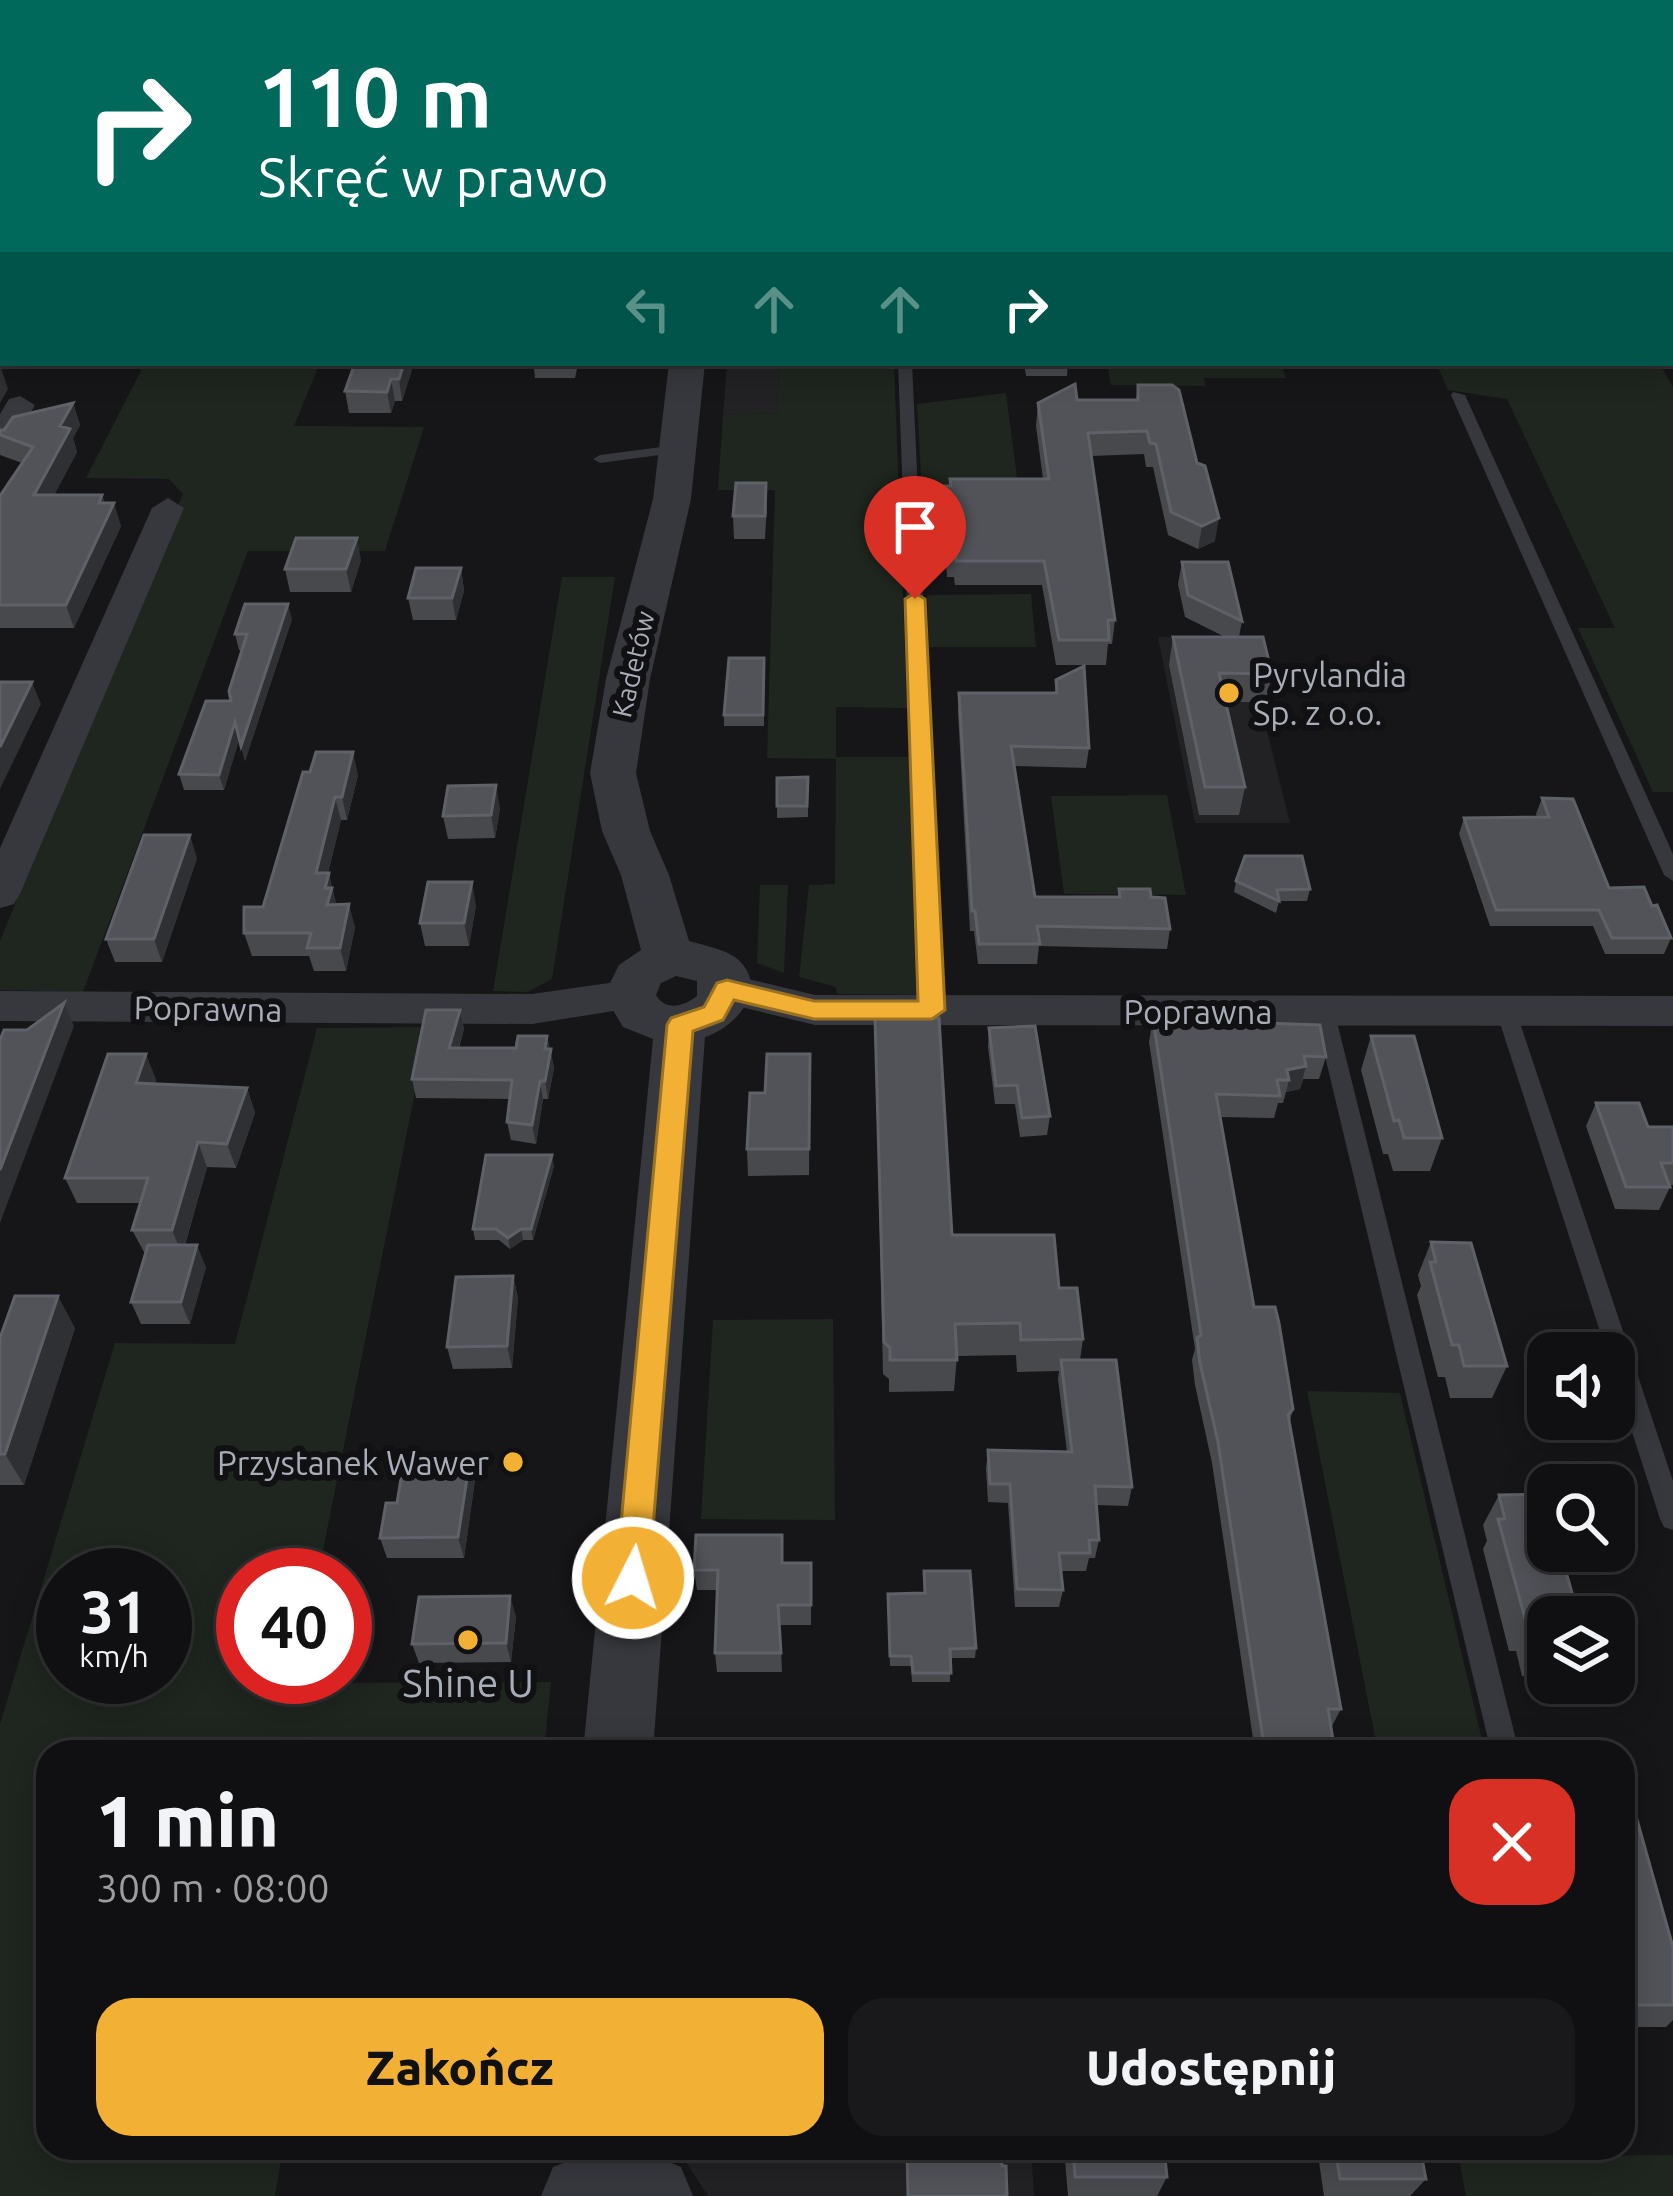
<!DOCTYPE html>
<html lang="pl">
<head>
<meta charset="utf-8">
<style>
	body { margin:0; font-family:Ubuntu,sans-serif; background:#19191b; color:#f1f3f6; height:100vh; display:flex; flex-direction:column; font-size:45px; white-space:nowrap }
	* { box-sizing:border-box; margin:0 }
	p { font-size:39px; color:#9c9d9f }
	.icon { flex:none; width:66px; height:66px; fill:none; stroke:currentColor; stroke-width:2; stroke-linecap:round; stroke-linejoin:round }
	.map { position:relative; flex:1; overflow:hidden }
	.panel { position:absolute; left:36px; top:1740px; width:1599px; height:420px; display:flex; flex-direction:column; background:#101012; border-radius:36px; box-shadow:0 6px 30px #0003,0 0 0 3px #303032 }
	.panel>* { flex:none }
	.banner { position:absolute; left:0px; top:0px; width:1674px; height:366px; box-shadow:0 6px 30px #0003,0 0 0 3px #303032; background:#00695c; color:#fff; overflow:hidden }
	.buttons { position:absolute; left:1527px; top:1332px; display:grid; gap:24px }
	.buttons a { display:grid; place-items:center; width:108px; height:108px; border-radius:24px; background:#101012; box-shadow:0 6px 30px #0003,0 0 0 3px #303032; font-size:60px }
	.speed { position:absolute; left:36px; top:1548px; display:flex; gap:24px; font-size:60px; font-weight:700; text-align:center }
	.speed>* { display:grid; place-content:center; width:156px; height:156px; border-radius:50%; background:#101012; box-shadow:0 6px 30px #0003,0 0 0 3px #303032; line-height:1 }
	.speed small { font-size:30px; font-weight:400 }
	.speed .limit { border:18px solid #d22; background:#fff; color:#111 }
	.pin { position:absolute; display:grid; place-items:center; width:102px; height:102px; color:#fff; margin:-123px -51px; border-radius:50% 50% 50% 0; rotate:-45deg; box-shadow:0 0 12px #0007 }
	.pin .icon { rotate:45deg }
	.me { position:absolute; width:132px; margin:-66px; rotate:5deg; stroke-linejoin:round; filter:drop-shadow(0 0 9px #0008) }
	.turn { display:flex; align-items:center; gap:42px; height:252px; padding:0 60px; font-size:54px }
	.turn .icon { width:156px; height:156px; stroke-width:2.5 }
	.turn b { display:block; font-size:84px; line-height:102px }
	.lanes { display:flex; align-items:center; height:114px; padding:0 60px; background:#0003; justify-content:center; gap:60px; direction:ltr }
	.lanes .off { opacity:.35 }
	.round { display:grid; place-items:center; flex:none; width:126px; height:126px; border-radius:36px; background:#19191b }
	.summary { display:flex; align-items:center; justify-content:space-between; height:204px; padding:0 60px }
	h1 { font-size:72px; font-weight:800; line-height:90px }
	.cta { display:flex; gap:24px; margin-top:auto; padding:24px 60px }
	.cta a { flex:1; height:138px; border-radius:36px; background:#f2b134; color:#111; font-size:48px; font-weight:800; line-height:138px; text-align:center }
	.cta a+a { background:#19191b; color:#f1f3f6 }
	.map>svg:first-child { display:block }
	.built { fill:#222225 }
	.green { fill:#1e261f; fill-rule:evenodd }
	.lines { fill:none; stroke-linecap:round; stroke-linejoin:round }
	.service { fill:#37383d; fill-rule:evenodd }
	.minor { fill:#37383d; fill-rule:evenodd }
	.tertiary { fill:#37383d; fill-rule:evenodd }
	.wall { fill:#47494d }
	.shaded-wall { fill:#2f3033 }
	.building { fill:#525359; stroke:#5f6168; stroke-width:3 }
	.route { fill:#f2b134; stroke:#9d7322; stroke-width:3 }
	.poi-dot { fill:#f2b134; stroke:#111113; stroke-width:4.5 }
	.labels { text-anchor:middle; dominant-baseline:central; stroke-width:12; stroke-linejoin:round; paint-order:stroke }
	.far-street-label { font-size:27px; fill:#a8adb8; stroke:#111113 }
	.poi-label { font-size:33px; fill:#a8adb8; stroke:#111113; text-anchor:start }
	.street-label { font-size:33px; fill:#a8adb8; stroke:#111113 }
	.near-poi-label { font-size:39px; fill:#a8adb8; stroke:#111113 }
</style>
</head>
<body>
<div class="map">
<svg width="1673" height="2196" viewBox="0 0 1673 2196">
	<rect width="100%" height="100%" fill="#161618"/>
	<path class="built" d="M727,363H779L777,413L723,415Z
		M1158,637L1247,638L1266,702L1260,703L1290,823H1195Z
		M677,2148H1031L1034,2196H708Z"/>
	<path class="green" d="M0,0H865L3,3L0,207Z
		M1061,0H1673V82L1671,3Z
		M145,363H320L294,426L424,427L385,551H248L83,992L0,990V941L183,494L169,479L86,478Z
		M779,363H894L907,708L836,707V757H909L916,995L837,994L836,987L799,977L809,885L835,884L836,759L767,758L775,490H718L723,415L777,413Z
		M1107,363H1281L1286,378H1204L1205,386L1111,385Z
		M1436,363H1659L1673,387V792H1653L1578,628H1615L1507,399L1448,390Z
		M1006,393L1019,493H922L917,404Z
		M562,577H615L552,979L527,992L493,991Z
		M1031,594L1036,647H929L927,595Z
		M1167,795L1186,895L1064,894L1051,796Z
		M760,885H788L784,973L757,963Z
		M428,1027L318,1575H243V1677H297V1683L551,1682L544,1752H48V2148H283L275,2196H0V1724L115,1343L235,1344L317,1028ZM63,1575H165V1677H63Z
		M833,1319L835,1520L701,1519L713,1320Z
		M1307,1391L1400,1393L1485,1752H1378Z
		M1457,2148H1578L1581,2156L1673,2155V2196H1466Z"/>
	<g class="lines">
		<path class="service" d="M898,363H912L942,1010L932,1017L922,1010Z
			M1453,392L1465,395L1673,854V881L1664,875L1451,395Z
			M677,445L682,446V452L600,463L593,459L600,455Z
			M1324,1003L1334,1010L1519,1752H1491L1314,1010Z
			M1506,1004L1516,1011L1673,1481V1530L1664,1527L1660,1519L1614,1376V1353H1607L1496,1011Z"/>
		<path class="minor" d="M0,203H3V219H0Z
			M20,396L35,405L11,448L0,450V414L9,399Z
			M168,498L184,508L20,894L14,904L0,908V848L152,508Z
			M727,974L815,995L1673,996V1026L815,1025L712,1000L706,989L712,978Z
			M630,980L645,984L651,995L645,1006L532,1024L0,1021V991L532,994Z"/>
		<path class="tertiary" d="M876,0H903L874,3Z
			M669,363H705L691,499L650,679L636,773L650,831L669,875L689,941C703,945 723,949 735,957C772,986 737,1027 705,1037L653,1752H583L653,1039L623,1027L604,995L619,965L641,950L621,875L602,831L590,773L606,679L653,499ZM676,976L697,981V996C684,1006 666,1012 656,995L661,983Z
			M599,2148H635L681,2167L693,2196H541L553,2167Z"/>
	</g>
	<path class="wall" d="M1671,226L1673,229V317L1671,313Z
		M355,363H414L402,401H395L391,413H349L345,391Z
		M522,363H593L592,369H577L575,378H535L534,369H523Z
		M1024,363H1068L1067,376H1026Z
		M1138,385L1215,541L1198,549L1168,535L1153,467H1146L1144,454L1091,456L1115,620L1112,644H1108L1106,665H1056L1042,585H955L954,577H947L941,509L942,486L1043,479L1036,426L1038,403L1077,400H1136Z
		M73,403L80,425L73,438L77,452L54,495H102L105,503L121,526L74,628H0V496L22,463L0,455V430Z
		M767,505L765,539H734L733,516Z
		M361,560L351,592H290L285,569Z
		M1182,562L1242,621L1239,637L1272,674L1266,702H1225L1245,787L1239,815H1199L1169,665L1173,637H1225L1185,617L1178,584Z
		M461,568L464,591L456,620H413L408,598Z
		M292,619L245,761L239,739L224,790H184L179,774L231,701L242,650H239L235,634Z
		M764,658V726H724V715Z
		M1056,680L1089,748L1086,768L1015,766L1035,897H1118L1119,889L1151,897L1170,929L1167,949L1039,946L1037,964H978L974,931H970L958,712L959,693H1055Z
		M303,772L358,775L347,820H341L328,873L336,905L355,927L346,971H314L309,956H252L244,933L263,907Z
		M808,777V817L777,818V778Z
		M1542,798L1609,888L1652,906L1671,938L1664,954H1605L1593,926H1490L1459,834L1464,818L1537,817L1536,814Z
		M500,808L495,838L448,839L443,816Z
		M197,858L162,962H115L106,939Z
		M1236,881L1310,889L1307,901H1279L1276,913L1234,892Z
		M476,905L469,946H425L420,923Z
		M460,1010L464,1029L459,1048H516L547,1036L554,1068L548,1099H543L536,1144L511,1140L507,1122L510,1099L416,1098L412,1079Z
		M875,1018L952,1235L1059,1288L1083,1339L1080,1360L1132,1487L1128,1506L1097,1505L1099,1540L1095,1558H1089L1086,1571H1061L1063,1590L1059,1607H1015L1008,1503L988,1502L986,1469L988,1450L1067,1452L1058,1379L1059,1371L1017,1372L1016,1355L957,1356L954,1391L889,1392V1379L883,1374Z
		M1153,1019L1326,1057L1319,1079H1303L1300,1089L1286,1092L1283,1103H1278L1274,1118L1220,1117L1254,1307L1293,1409L1290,1421L1341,1709L1331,1728L1335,1752H1255L1212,1463L1195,1385L1192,1360L1195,1349L1149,1042Z
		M989,1028L1050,1116L1047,1135L1020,1137L1015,1104H995L988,1047Z
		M1371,1036L1442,1138L1430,1171H1393L1388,1154H1383L1361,1070Z
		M810,1054L809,1175L748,1176L747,1149L765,1093Z
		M156,1079L155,1084L247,1088L255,1113L236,1168L207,1167L185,1245L206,1267L190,1324H141L131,1302L145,1254L132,1230L141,1203H77L65,1178Z
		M1596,1103L1648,1127H1673V1185H1669L1670,1187L1659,1210L1615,1209L1586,1126Z
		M554,1166L533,1240H523L510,1249L499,1240H475L473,1229Z
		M1431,1242L1507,1366L1492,1398H1450L1445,1377H1438L1417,1295L1421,1286L1418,1275Z
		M513,1276L518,1298L512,1368L453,1369L447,1347Z
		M75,1328L24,1485H0V1338Z
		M475,1480L464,1558H387L380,1538L397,1503Z
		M1499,1495L1548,1617V1677L1522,1676L1516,1651H1509L1483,1549L1487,1541L1483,1525Z
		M783,1563H811V1625H780L782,1672H717L715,1653L717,1590H697L694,1570Z
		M924,1571L976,1648L975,1658H950V1682H912L911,1666H890L888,1604L924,1593Z
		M516,1616L511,1662L419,1663L412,1644Z
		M1623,1809L1673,1947V2020L1666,2027H1623Z
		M1064,2148H1164L1167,2177L1157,2196H1068Z
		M1317,2148H1420L1426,2179L1410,2196H1324Z"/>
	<path class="shaded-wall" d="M404,363H414L402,401L399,379Z
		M0,365L8,389L0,403Z
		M391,379L395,401L391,413L387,392Z
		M73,403L80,425L73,438L77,452L42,518L34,495L60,426Z
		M102,495L109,515L114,503L121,526L74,628L66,605Z
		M1219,518L1215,541L1198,549L1202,526Z
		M357,538L361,560L351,592L346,569Z
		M461,568L464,591L456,620L452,598Z
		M288,604L292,619L245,761L241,746Z
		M32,682L41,704L0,789V747Z
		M235,722L240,737L224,790L219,775Z
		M353,752L358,775L347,820L342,797Z
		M496,785L500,808L495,838L491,815Z
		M335,797L341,820L322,896L316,873Z
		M190,835L197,858L162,962L154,939Z
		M329,873L338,911L334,928L325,888Z
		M472,882L476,905L469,946L464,923Z
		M349,904L355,927L346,971L340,948Z
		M64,1003L74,1026L0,1223V1170Z
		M460,1010L464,1029L453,1066L449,1048Z
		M547,1036L554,1068L548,1099L545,1081V1049Z
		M146,1054L156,1079L147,1108L136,1083Z
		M1306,1066L1300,1089L1286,1092L1289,1080L1287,1070Z
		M540,1081L543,1099L536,1144L532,1125Z
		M247,1088L255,1113L236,1168L227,1144Z
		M198,1142L207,1167L182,1254L172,1230Z
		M552,1155L554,1166L533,1240L531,1229Z
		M521,1229L523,1240L510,1249L508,1238Z
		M197,1245L206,1267L190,1324L181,1302Z
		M513,1276L518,1298L512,1368L507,1346Z
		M58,1296L75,1328L24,1485L5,1454Z
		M470,1459L475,1480L464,1558L458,1537Z
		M510,1596L516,1616L511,1662L506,1643Z"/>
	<path class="building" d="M1671,226L1673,229V285L1671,282Z
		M355,363H404L399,379H391L387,392L345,391Z
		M1075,384L1077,400H1138V385H1172L1179,390L1197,463L1205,466L1219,518L1202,526L1171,512L1156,444L1150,443L1147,431L1088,433L1115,620H1108L1109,640H1059L1044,561H956V553H948L942,486H951L950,479H1049L1038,403Z
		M73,403L60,426L70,429L34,495H102L99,503H114L66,605H0V496L33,447L0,435V430H4L13,417Z
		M736,483H766L765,516H733Z
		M296,538H357L346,569H285Z
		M1182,562H1228L1242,621L1188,595Z
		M416,568H461L452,598H408Z
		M245,604H288L241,746L235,722L219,775L179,774L206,701H231L229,691L247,634H235Z
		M1173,637H1263L1272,674L1219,673L1245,787H1205Z
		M729,658H764L763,715H724Z
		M1084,666L1089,748L1011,746L1035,897H1120L1119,889H1150L1151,897L1165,898L1170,929L1037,926L1040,944H979L975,911H972L959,693H1057L1056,680Z
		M0,682H32L0,747Z
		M316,752H353L342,797H335L316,873H329L325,888H332L327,905L349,904L340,948H307L311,933H244V907H263L303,772H310Z
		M808,777L807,806H777V778Z
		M496,785L491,815L443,816L448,786Z
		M1542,798L1573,799L1609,888L1644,887L1652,906L1657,905L1671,938H1612L1599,910H1496L1464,818L1549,817Z
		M144,835H190L154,939H106Z
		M1245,856H1302L1310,889L1277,890L1279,901L1236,881Z
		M428,882H472L464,923H420Z
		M64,1003L0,1170V1040L4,1030H27Z
		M426,1010H460L449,1048H516L518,1036H547L545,1049H551L545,1081H540L532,1125L507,1122L512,1080L412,1079Z
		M875,1018H939L952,1235H1054L1059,1288H1077L1083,1339L1021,1340L1020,1323L955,1324L957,1360H890V1348L884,1342Z
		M1153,1019L1320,1025L1326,1057L1304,1056L1306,1066L1287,1070L1289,1080H1277L1280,1096L1216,1094L1254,1307H1275L1279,1323L1293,1409L1288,1415L1341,1709H1328L1335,1752H1265L1218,1442L1200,1363L1197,1338L1201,1335Z
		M1035,1026L1050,1116L1022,1118L1017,1085L996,1086L989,1028Z
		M1371,1036H1414L1442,1138H1404L1399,1120L1394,1121Z
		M108,1054H146L136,1083L247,1088L227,1144L198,1142L172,1230H132L148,1178H65Z
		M767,1054H810L809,1149H747L750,1093H765Z
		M1596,1103H1639L1648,1127H1673V1163H1661L1670,1187H1626Z
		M486,1155H552L531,1229H521L508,1238L496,1229H473Z
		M1431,1242L1471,1243L1507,1366H1464L1459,1345H1452L1430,1262H1436Z
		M148,1245H197L181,1302H131Z
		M513,1276L507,1346L447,1347L456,1277Z
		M15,1296H58L5,1454H0V1338Z
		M1061,1360H1116L1132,1487L1095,1486L1099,1540H1089L1090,1553H1059L1063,1590L1017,1589L1010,1484H990L988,1450L1072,1452Z
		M470,1459L458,1537L380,1538L386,1503H397L404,1460Z
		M1543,1494L1548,1511V1551H1560L1579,1617H1548V1648H1539L1533,1622H1526L1498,1519H1505L1499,1495Z
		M696,1535H782V1563H811V1605H778L781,1653H715L718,1570H694Z
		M924,1571H970L976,1648L950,1649L951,1673H913L911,1656H890L888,1594L925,1593Z
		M510,1596L506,1643L412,1644L419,1597Z
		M1623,1809H1634L1673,1947V2005H1635L1626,1972H1623Z
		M907,2148H1001L1002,2166H1006L1007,2196H908Z
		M1073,2148H1164L1167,2177H1075Z
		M1335,2148H1420L1426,2179H1340Z"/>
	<path class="route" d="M915,593L925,599L945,1010L932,1019H814L734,1000L723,1020L693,1031L649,1578L645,1589L633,1594L621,1589L616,1578L667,1025L671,1018L704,1007L717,983L727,980L814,1001H918L905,599Z"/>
	<g class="poi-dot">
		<circle cx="1229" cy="693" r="12"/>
		<circle cx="513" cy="1462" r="12"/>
		<circle cx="468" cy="1640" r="12"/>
	</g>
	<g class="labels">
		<g class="far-street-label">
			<text transform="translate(633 664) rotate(-77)">Kadetów</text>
		</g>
		<g class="poi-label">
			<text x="1253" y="674">Pyrylandia<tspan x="1253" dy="38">Sp. z o.o.</tspan></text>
			<text x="489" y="1462" text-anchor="end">Przystanek Wawer</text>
		</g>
		<g class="street-label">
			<text transform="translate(208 1008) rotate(1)">Poprawna</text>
			<text x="1198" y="1011">Poprawna</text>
		</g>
		<g class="near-poi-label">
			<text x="468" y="1682">Shine U</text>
		</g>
	</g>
</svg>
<div class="buttons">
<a><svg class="icon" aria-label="sound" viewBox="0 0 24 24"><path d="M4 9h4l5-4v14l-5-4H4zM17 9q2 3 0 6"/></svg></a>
<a><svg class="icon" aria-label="search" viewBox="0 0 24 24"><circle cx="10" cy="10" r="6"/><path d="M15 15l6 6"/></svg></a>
<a><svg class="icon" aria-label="layers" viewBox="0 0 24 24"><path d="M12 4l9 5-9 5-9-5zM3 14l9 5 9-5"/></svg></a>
</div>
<div class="speed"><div>31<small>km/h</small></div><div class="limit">40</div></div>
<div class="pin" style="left:915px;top:599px;background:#d93025"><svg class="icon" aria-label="arrive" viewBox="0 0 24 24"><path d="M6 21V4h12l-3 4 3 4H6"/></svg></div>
<svg class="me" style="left:633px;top:1578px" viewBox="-20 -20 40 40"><circle r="17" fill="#f2b134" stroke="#fff" stroke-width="3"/><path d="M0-11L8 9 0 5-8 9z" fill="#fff"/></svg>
<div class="banner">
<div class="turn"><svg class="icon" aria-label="right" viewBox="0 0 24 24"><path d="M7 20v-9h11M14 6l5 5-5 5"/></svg><div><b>110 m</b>Skręć w prawo</div></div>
<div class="lanes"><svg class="icon off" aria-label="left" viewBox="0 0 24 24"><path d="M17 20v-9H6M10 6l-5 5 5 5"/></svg><svg class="icon off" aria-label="ahead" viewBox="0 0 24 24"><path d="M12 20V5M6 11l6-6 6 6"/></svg><svg class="icon off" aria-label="ahead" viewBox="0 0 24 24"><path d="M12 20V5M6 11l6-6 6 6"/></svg><svg class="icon" aria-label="right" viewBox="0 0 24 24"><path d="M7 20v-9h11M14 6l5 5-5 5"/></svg></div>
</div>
<section class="panel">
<div class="summary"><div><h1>1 min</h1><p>300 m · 08:00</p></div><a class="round" style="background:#d93025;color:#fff"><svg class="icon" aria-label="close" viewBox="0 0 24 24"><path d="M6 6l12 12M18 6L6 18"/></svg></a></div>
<div class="cta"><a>Zakończ</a><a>Udostępnij</a></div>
</section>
</div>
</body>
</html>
